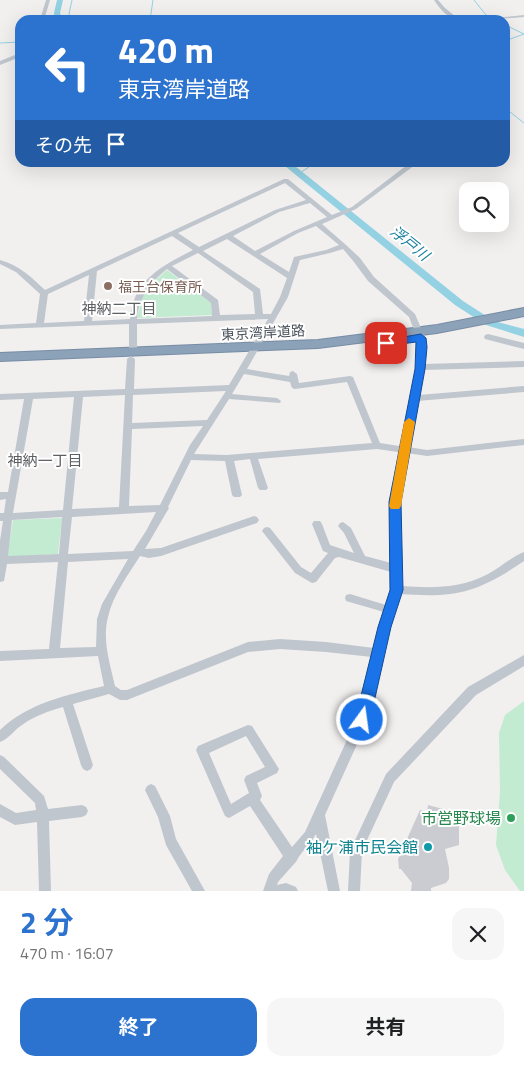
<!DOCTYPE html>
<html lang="ja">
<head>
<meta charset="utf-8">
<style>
	body { margin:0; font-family:"Titillium Web","Noto Sans JP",sans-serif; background:#f6f6f6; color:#202124; height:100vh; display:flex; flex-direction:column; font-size:19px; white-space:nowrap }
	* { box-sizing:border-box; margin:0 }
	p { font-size:16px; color:#757577 }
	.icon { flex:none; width:28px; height:28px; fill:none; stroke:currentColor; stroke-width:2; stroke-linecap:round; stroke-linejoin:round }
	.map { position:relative; height:891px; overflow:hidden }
	.sheet { display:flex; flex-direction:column; background:#fff; flex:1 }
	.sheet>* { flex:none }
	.guide { position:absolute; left:15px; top:15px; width:495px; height:152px; border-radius:15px; box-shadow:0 5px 20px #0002; background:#2c72cf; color:#fff; overflow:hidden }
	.controls { position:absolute; left:459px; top:182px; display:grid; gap:10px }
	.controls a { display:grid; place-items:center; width:50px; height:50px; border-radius:10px; background:#fff; box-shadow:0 5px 20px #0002; font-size:25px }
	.pin { position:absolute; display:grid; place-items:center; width:42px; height:42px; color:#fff; margin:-21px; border-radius:10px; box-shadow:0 2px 8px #0006 }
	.me { position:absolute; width:55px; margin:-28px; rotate:14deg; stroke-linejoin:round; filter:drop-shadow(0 0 4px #0008) }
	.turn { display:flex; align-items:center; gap:18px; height:105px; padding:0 20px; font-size:22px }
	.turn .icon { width:65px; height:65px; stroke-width:2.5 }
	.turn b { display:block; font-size:35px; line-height:42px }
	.then { display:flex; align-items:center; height:48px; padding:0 20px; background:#0003; gap:10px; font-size:19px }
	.round { display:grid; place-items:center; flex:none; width:52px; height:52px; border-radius:15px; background:#f6f6f6 }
	.summary { display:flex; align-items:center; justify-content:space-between; height:85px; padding:0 20px }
	h1 { font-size:30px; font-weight:700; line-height:38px; color:#2c72cf }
	.primary-button { display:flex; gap:10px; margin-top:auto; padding:10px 20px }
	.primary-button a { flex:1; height:58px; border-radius:15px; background:#2c72cf; color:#fff; font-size:20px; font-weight:700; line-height:58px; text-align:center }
	.primary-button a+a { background:#f6f6f6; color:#202124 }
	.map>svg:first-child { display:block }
	.green { fill:#c2ebd2 }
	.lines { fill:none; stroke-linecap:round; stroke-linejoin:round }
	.stream { stroke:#94d2e3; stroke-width:1 }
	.river { fill:#94d2e3; fill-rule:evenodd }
	.building { fill:#caccd1 }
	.highway-casing { stroke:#778da5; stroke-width:2 }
	.minor { fill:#bfc6cd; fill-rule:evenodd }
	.highway { fill:#8ca2b9; fill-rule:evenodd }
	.route { fill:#1a73e8; stroke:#114b97 }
	.slow { fill:#f59e0b }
	.education-dot { fill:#8d6e63; stroke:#fff; stroke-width:2 }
	.leisure-dot { fill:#2e9e5b; stroke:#fff; stroke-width:2 }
	.culture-dot { fill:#0f9aa8; stroke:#fff; stroke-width:2 }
	.labels { text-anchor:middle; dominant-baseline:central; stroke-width:4; stroke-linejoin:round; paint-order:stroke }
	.education-label { font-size:14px; fill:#785e54; stroke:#fff; text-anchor:start }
	.street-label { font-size:14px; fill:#49525b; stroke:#fff }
	.water-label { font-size:15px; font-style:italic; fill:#1b809c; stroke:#fff }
	.neighbourhood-label { font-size:15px; fill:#5d6063; stroke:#fff }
	.near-leisure-label { font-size:16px; fill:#27864d; stroke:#fff; text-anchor:end }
	.near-culture-label { font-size:16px; fill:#0d838f; stroke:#fff; text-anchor:end }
</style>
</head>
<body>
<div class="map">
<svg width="524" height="891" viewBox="0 0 524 891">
	<rect width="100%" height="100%" fill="#f2efef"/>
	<path class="green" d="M167,270L211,303L212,315L137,318L144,291Z
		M62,518L58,554L7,557L13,520Z
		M524,701V891H520L505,870L496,845L500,791L499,733L505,715Z"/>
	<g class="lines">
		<path class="stream" d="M474,0L486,15L496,20
			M71,20L69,14L72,0
			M150,20L153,0
			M505,25L524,34
			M505,41L524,34
			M0,43L20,42
			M505,108L524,123
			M298,174L309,167L303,162"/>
		<path class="river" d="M57,0H63L60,13L63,20H55L54,13Z
			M280,162H290L463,301L494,321L524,329V337L486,325L455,305Z"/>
	</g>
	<path class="building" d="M428,805L443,809V816L459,819V845L445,849L449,868V879L446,883L431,888V891H411L412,883L401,869H399L398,859L420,810L427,812Z"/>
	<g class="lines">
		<defs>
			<path id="highway" d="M524,308V316L437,333L318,348L0,361V353L318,340L437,325Z"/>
		</defs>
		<use href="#highway" class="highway-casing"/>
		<path class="minor" d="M46,0H50L44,20H40Z
			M434,0H438L445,8L460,20C449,20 440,9 434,0Z
			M524,15V17L485,20L487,19Z
			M20,53V57L0,65V61Z
			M411,162H419L356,209L322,224L346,245L360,258L374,277L415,314L424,335L426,347L424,364L524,361V367L424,370L419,395L524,386V392L417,401L408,447L427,450L524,439V445L427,456L407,453L400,502L401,586C431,588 460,589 488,574C500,568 511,557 524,552V561C477,593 456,598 400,594L389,627L384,653L368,720L325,815L340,891H328L316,834C311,844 301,851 296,862L294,864L278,882L277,885L286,883L296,887L298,891H263L269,874L283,856L250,806L229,818L225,816L196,750L198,746L248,725L252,726L279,769L277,773L257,783L262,796L260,800L292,847L305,832L356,720L372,657L326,652L280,649L248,652L127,700H120L109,694L73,704L93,765L91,769L87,771L83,769L81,765L63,707C49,711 34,716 22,725C14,730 9,739 0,742V730C28,703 67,695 104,686L98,656L0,661V651L49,649L58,562L7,564L4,581L0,582V541L3,521H0V513H4L6,499L0,500V492H8L24,399L0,400V394L125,389L127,359L131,356L135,359L134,389L229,385L268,319L137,324V352L133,355L129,352V324L0,329V325L36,323L40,294L16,272L0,264V260C19,265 31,277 45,290L284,179H288L332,215L352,207ZM285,183L306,200L275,210L199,247L178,233ZM310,203L327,217L294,231L255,251L233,236L279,212ZM316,226L339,245L326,250L294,257L289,272L260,254L298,233ZM172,236L193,250C162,266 133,280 130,319L92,321L97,271ZM227,239L287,278L280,297L271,314H263L260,289L203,251ZM343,249L354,262L368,281L409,317L416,335L418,347L416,369L399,446L380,443L353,377L350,376L299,383L297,374L293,371L290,372L289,376L247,369L288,297L300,260L330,253ZM198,253L253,292L255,314L220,315L218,300L172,266ZM167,269L211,303L212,316L137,319C139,297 150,283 167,269ZM89,275L84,321L44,323L48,294ZM244,374L290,382L292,388L295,389L347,382L372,443L227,455L194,454L229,399L280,403L281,401L277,398L232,394ZM226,391L207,420L132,423L133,395ZM125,395L119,507L72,509L83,397ZM74,397L63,510L13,513L33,399ZM203,426L190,445L160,505L129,506L132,429ZM377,449L398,452L390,502L391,563L365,556L351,528L343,522L340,523L338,526L344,533L354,553L330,545L322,524L320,521H314L312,524L323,551L328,553L311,573L301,567L270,528L267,527L264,528L262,531L295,573L312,583L316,582L335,558L339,557L391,572V590L386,605L350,594L346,595L345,598L346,601L384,612L374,648L326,642L280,639L248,642L127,690H121L115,686C110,664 102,640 108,617C113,595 128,575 140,556L149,558L161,556L257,523L259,520L257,517L254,516L161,548L145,549L169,508L168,507L191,460L225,461L232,495L234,497H240L242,495L234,461L250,459L258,488L260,490H266L268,488L258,459ZM156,512L146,531L133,551L68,554L72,517ZM62,517L59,554L8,556L12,520ZM128,559L102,604L97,619L96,647L60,648L68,562ZM246,736L265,767L246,776L244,780L249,793L231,804L209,753Z
			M488,334L524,343V349L485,339L484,337L485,335Z
			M524,655V666L476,695L394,782L362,851L360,891H348L350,851L386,774L468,687Z
			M0,755L4,757L44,796L48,809L82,805L86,807L88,811L86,815L82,817L49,821L51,891H39L37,822L15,825L0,817V804L16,813L36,810L35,803L0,769Z
			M151,784L155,786L170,816L176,839L205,891H192L166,845L158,817L145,790L147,786Z"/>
		<use href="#highway" class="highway"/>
	</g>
	<path class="route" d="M421,334L426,338L427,347L425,369L401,502L403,590L391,627L370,720L368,724L362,726L357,724L355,720L378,627L390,590L389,502L415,369L416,342L386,346L381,343L386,340Z"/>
	<path class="slow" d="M409,418L415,422L401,506L399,509H391L389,506L404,422Z"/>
	<circle class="education-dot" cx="108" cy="286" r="5"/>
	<circle class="leisure-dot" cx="511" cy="818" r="5"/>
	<circle class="culture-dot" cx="428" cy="847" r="5"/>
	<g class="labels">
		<g class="education-label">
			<text x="118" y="286">福王台保育所</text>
		</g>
		<g class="street-label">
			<text transform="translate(263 332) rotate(-3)">東京湾岸道路</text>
		</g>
		<g class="water-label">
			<text transform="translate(410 243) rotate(39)">浮戸川</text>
		</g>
		<g class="neighbourhood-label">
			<text x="119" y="308">神納二丁目</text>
			<text x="45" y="460">神納一丁目</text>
		</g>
		<g class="near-leisure-label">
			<text x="501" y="818">市営野球場</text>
		</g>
		<g class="near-culture-label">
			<text x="418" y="847">袖ケ浦市民会館</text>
		</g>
	</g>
</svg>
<div class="controls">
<a><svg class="icon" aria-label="search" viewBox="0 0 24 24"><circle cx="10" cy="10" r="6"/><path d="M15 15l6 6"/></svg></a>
</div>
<div class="pin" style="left:386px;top:343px;background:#d93025"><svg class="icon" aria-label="arrive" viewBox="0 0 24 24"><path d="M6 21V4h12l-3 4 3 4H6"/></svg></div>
<svg class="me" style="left:362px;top:720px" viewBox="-20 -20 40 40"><circle r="17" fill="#1a73e8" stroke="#fff" stroke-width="3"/><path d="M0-11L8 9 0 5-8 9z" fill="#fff"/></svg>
<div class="guide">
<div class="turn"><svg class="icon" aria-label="left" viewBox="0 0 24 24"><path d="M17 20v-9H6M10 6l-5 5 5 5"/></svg><div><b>420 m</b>東京湾岸道路</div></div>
<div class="then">その先<svg class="icon" aria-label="arrive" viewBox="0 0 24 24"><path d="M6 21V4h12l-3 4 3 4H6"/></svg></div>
</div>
</div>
<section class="sheet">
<div class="summary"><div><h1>2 分</h1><p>470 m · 16:07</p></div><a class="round"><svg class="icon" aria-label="close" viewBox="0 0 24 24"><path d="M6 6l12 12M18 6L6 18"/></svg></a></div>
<div class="primary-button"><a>終了</a><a>共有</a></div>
</section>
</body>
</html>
